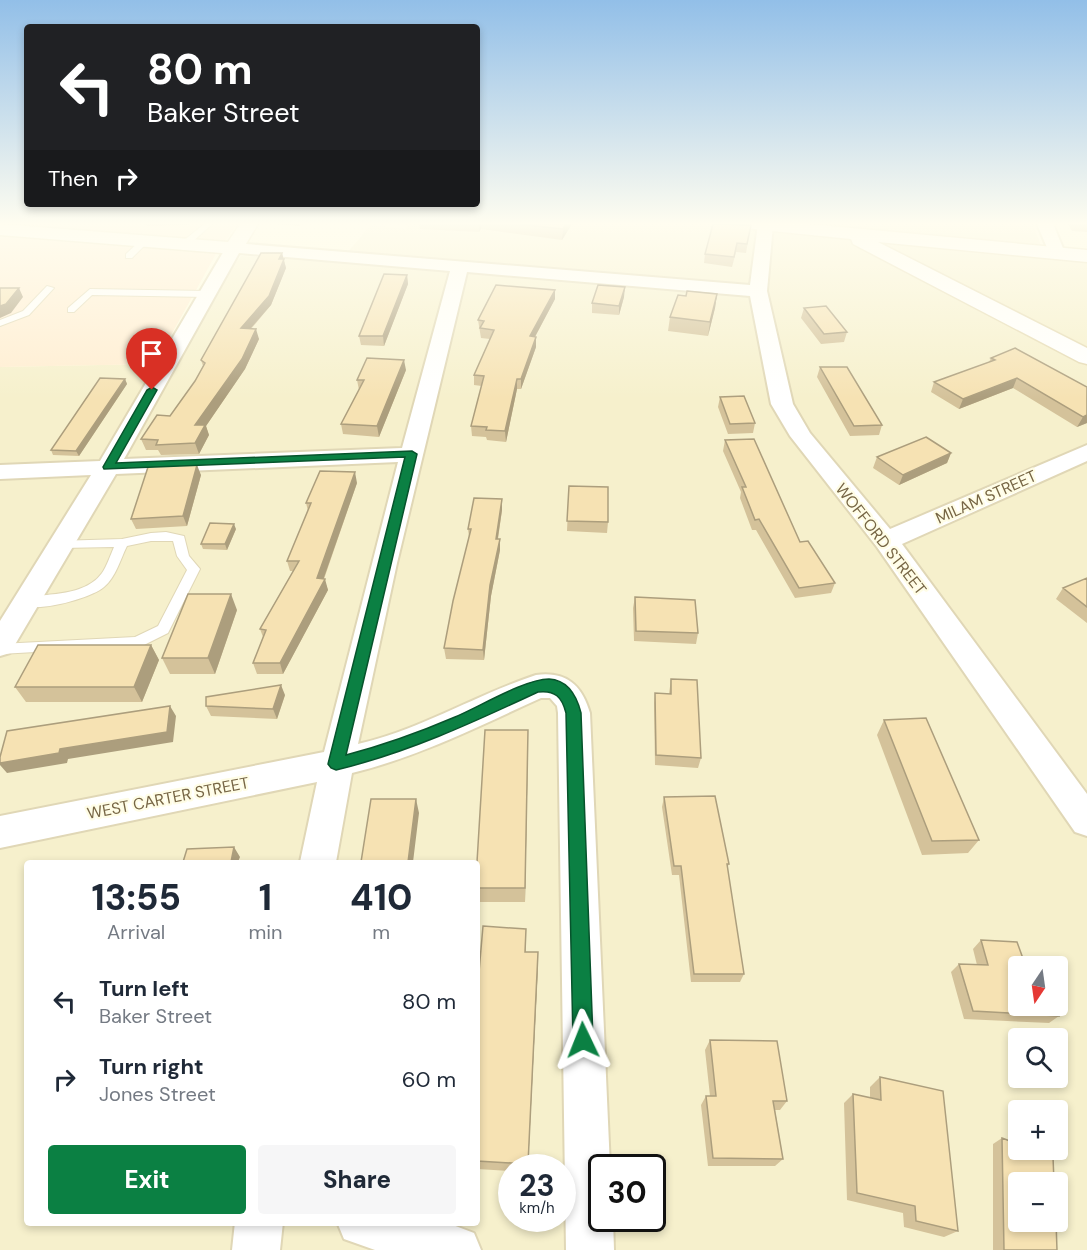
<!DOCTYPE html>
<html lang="en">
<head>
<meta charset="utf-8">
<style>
	body { margin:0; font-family:"DM Sans",sans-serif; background:#f6f6f7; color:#1f2937; height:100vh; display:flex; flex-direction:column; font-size:22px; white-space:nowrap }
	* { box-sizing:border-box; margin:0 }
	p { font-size:20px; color:#747a83 }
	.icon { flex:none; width:33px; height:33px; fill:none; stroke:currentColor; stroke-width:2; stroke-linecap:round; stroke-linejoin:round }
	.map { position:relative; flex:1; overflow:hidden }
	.panel { position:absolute; left:24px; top:860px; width:456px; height:366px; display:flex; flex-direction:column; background:#fff; border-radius:6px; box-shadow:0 3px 9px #0003 }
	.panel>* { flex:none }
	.guide { position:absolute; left:24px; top:24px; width:456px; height:183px; border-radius:6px; box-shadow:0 3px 9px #0003; background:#202124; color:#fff; overflow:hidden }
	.needle { width:39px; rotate:193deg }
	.buttons { position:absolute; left:1008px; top:956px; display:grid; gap:12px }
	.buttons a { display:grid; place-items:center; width:60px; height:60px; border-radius:6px; background:#fff; box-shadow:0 3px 9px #0003; font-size:30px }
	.speed { position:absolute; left:498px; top:1154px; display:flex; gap:12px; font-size:30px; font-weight:700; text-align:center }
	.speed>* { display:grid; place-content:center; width:78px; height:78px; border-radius:50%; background:#fff; box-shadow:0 3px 9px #0003; line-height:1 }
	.speed small { font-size:15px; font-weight:400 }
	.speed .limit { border:3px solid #111; border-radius:9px; background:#fff; color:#111 }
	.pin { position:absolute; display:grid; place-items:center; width:51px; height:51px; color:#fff; margin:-62px -26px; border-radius:50% 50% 50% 0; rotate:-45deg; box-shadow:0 0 6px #0007 }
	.pin .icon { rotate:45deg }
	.me { position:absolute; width:66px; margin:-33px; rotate:358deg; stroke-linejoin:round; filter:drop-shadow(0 0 4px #0008) }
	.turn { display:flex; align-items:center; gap:21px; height:126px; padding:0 24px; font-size:27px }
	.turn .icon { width:78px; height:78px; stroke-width:2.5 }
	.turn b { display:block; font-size:42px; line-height:51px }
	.then { display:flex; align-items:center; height:57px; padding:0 24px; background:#0003; gap:12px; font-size:22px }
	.eta { display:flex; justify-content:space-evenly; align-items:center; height:102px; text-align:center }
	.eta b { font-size:36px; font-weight:800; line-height:42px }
	.action { display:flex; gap:12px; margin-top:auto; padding:12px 24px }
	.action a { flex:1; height:69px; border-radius:6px; background:#0b8043; color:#fff; font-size:24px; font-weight:800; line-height:69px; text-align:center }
	.action a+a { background:#f6f6f7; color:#1f2937 }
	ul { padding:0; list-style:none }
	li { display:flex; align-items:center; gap:18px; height:78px; padding:0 24px }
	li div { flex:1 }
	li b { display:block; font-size:22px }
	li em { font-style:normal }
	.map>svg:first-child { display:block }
	.residential { fill:#f6f0cc; fill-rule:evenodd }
	.commercial { fill:#ffedd1 }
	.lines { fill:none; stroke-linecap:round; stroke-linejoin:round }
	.lane-casing { stroke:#e0d7b6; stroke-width:2 }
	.street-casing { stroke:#e0d7b6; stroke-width:4 }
	.secondary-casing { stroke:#e5dab4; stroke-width:3 }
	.lane { fill:#fff; fill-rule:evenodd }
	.street { fill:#fff; fill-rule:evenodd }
	.secondary { fill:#fff; fill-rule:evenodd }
	.wall { fill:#d4c29a }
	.shaded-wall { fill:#ac9e7d }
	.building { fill:#f6e2b3; stroke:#ac9e7d; stroke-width:1.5 }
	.route { fill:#0b8043; stroke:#07532c; stroke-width:1.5 }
	.labels { text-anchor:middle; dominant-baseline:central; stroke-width:4.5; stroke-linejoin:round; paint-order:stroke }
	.street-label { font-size:16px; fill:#766544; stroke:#fffde6 }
</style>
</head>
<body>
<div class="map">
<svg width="1087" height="1250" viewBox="0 0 1087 1250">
	<rect width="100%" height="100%" fill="#fefbde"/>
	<path class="residential" d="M409,224H714L1087,259V1250H0V367L155,364L241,256L340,261L371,225L405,229ZM27,862H477V1222H27ZM1018,966H1058V1005H1018ZM1018,1038H1058V1077H1018ZM1018,1110H1058V1149H1018ZM512,1167H562V1218H512ZM602,1167H652V1218H602ZM1018,1182H1058V1221H1018Z
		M810,224H1033L1041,246Z"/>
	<path class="commercial" d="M0,224H237L217,252L155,364L0,367Z"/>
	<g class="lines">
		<defs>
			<path id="lane" d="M204,224H212L188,246H182V242Z
				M142,239L149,241L132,258H126V254Z
				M47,286L54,288L29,315L0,326V320L23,311Z
				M90,289L207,291L211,294L207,297L92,295L74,312H68V308Z
				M151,533L166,532L184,536L189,556L200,569L168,633L142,646L0,654V644L135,637L158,626L187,570L177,556L173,541H151L127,546C120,560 116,577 104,587C92,598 30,616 19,602C29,590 81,602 102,573C107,566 110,556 114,547L61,548L57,547L55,544L57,541L122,539Z"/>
			<path id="street" d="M758,224L773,225L767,291L793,404L810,433L890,529L1087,445V461L902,544L1087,794V836L1075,832L877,547L790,436L771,404L750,296L467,272L397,563L358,744C420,730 475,695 536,675C566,671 582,685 590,713L610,1167H602V1218H613L614,1250H566L558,713L557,706L550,698H541C479,726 418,757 352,773L336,862H300L317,782L0,848V816L324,752L398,462L116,474L10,653L0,656V621L91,475L0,479V465L100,461L228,244L234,243L750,285ZM239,253L450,271L402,448L124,459Z
				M1037,224H1053L1065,253L1063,257H1051Z
				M235,1222H283L280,1250H232Z
				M337,1222H445L474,1233L481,1250H375L344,1239Z"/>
			<path id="secondary" d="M0,224L228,242L240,224H258L241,252L234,254L0,235Z
				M744,224H808L1087,250V262L878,242L1087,348V364L1079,362L853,244L851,239L753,229L747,228Z"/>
		</defs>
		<use href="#lane" class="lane-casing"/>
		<use href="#street" class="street-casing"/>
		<use href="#secondary" class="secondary-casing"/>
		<use href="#lane" class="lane"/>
		<use href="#street" class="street"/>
		<use href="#secondary" class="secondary"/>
	</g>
	<path class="wall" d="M146,224H189L187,225L147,226Z
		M274,224H301L299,226Z
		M419,224H572L562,240L481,229L479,232L420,229Z
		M1068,224H1087V232L1072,231Z
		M751,225L746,253L736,252L732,267L704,263L705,254Z
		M282,253L286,268L271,305L251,329L259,339L245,369L206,426L209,435L199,454L161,455L158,450H146L141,439L170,416L195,381L203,366L201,360Z
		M407,275L408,284L384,346L361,345L359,336Z
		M555,290V299L535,337L536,347L521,389H517L506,442L487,440L486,437L472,436L471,426L482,386L474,385V375L490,339L481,338L478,320Z
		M717,294L715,308L708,336L668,331L670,317L686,296Z
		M624,297L619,315L592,313V303Z
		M804,308L847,332L844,342L821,344L801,318Z
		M991,358L1087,387V423L1077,427L1013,388L959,409L931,392L934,382L989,362Z
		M820,367L882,425L879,435L850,436L817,377Z
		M406,370L379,437L343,434L341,424L359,390L357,380Z
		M125,379L127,384L79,456L53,455L51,450Z
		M720,397L755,423L753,433L728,434L718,407Z
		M725,440L800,542L835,583L831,593L795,598L756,530H752L740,498L741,492L723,451Z
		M951,453L947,463L899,485L873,468L877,457Z
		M184,463L185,465L201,475L187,526L136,529L131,519Z
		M357,483L324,579L328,590L283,674H257L253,663L263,637L260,629L293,571H290L287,561L308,511L306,503Z
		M569,486L608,522L607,533L567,531Z
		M502,510L498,539H500V550L491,596L484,660L446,659L444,648L469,537L468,529Z
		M236,529L227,550L203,549L201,544Z
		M1087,578V623L1056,599L1063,588Z
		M635,597L698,633L696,644L634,641L633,608Z
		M237,610L215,674H170L162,658Z
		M151,645L159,660L142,702H26L15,687Z
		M671,679L701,758L698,768L655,765L654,703L655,693L669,694Z
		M285,695L277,719L211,716L206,706Z
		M884,720L979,840L968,853L922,855L877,735Z
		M528,745L525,902H477V862Z
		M664,797L729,864L727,868L744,974L740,982H691L679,875H672L662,807Z
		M526,929V952H538V965L528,1167H512V1171L477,1169V995Z
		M981,940L1025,964L1059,1016L1049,1023L964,1019L951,972L959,964L977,965L973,949Z
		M710,1040L787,1101L780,1110H775L783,1159L775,1166H708L701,1105L706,1096H710L705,1050Z
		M880,1077L958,1231L944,1237L904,1227L903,1213L847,1200L844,1103L853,1094L870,1098V1087Z
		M1002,1138L1057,1250H993V1144Z"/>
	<path class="shaded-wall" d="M479,224H481V229L479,232Z
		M566,224H572L562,240L563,229Z
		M282,253L286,268L271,305L243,337L241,328Z
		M407,275L408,284L384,346L383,336Z
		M625,287L624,297L619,315V306Z
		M19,288L23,297L11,313L0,318V306Z
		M555,290V299L530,346V336Z
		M717,294L715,308L708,336L710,322Z
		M256,329L259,339L245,369L206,426L209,435L199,454L195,443V425Z
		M536,337V347L521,389V379Z
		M404,360L406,370L379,437L377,426Z
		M1017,378L1013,388L959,409L963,399Z
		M125,379L127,384L79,456L76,451Z
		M517,379V389L506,442L505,431Z
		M1087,415V423L1077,427L1083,417Z
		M951,453L947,463L899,485L903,475Z
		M197,465L201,475L187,526L183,516Z
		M355,472L357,483L321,586L325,579L328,590L283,674L280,663L317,578Z
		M502,499V510L496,550V539Z
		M234,524L236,529L227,550L225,544Z
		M500,539V550L491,596L484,660L483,650L490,585Z
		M231,594L237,610L215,674L208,658Z
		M151,645L159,660L142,702L134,687Z
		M281,685L285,695L277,719L273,709Z
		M170,706L176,716L173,742L68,759L67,763L7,773L0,765V763L60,749Z
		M528,730V745L525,902V888Z
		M416,799L419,813L413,862H408Z
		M234,847L240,857L238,862H231Z
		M538,952V965L528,1167V1164Z"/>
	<path class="building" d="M518,224H566L563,229Z
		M713,224L751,225L747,244L737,243L734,257L705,254Z
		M261,253H282L279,259H284L269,296L241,328L256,329L242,359L195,425H205L195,443L156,445L158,440L141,439L157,415L170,416L195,381L205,363L201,360Z
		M384,274L407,275L383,336H359Z
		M496,285L555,290L530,336L536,337L521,379H517L505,431L486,430L487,427L471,426L484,376L474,375L494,330L480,328L484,321L478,320Z
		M598,285L625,287L619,306L592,303Z
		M0,288H19L6,304L0,306Z
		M687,291L717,294L710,322L670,317L678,295L686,296Z
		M826,306L847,332L824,334L804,308Z
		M1015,348L1087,387V415L1083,417L1017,378L963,399L934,382L995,360L991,358Z
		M367,358L404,360L377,426L341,424L364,380H357Z
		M820,367H847L882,425L854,426Z
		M100,378L125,379L76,451L51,450Z
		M744,396L755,423L730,424L720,397Z
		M926,437L951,453L903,475L877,457Z
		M754,439L800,542L808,541L835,583L799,588L759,519L755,520L742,487H746L725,440Z
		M184,463L183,465H197L183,516L131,519L149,464Z
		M320,471L355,472L317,578L325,579L280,663H253L266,630L260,629L299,561H287L311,503H306Z
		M569,486L608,487V522L567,521Z
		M474,498L502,499L496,539H500L490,585L483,650L444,648L453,601L471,529H468Z
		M210,523L234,524L225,544H201Z
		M1087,578V607L1063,588Z
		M188,594H231L208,658H162Z
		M635,597L695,600L698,633L636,631Z
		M38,645H151L134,687H15Z
		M671,679L697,680L701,758L656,755L655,693L671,694Z
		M281,685L273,709L206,706V697Z
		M170,706L167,732L60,749L59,753L0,763V757L7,731Z
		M926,718L979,840L932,841L884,720Z
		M485,730H528L525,888H477V862Z
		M715,796L729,864H727L744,974H694L681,866H674L664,797Z
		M371,799H416L408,862H361Z
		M234,847L231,862H183L187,849Z
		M483,926L526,929L525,952H538L528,1164L477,1161V995Z
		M981,940L1017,942L1025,964L1041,965L1042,966H1018V1005H1056L1059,1016L973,1011L959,964L988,965Z
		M710,1040L777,1041L787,1101H773L783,1159L713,1158L706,1096H716Z
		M880,1077L943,1091L958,1231L916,1221L915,1206L857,1193L853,1094L881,1100Z
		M1002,1138L1018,1144V1149H1031L1053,1157L1054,1182H1018V1221H1056L1057,1250H1004Z"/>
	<linearGradient id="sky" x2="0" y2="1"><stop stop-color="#92bfe8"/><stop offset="0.56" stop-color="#fffdf0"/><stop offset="1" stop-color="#fffdf0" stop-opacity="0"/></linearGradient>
	<rect width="1087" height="399" fill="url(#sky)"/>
	<path class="route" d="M152,387L157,390L116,463L412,451L417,454L346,755C384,745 420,732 455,717C479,707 525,679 549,679C568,680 577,697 581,713L593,1040L590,1047L583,1050L576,1047L573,1040L566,713C562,697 555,690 538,692C472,723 407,753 336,770L331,768L328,764L405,457L104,469L103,467L147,390Z"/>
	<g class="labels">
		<g class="street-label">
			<text transform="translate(986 497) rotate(-24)">MILAM STREET</text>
			<text transform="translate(881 539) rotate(52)">WOFFORD STREET</text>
			<text transform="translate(168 798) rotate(-11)">WEST CARTER STREET</text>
		</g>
	</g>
</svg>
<div class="buttons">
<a><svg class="needle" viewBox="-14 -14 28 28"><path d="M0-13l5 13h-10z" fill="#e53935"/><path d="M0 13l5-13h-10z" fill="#747a83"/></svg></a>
<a><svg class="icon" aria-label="search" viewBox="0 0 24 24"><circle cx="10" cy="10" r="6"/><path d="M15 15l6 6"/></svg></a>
<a>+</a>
<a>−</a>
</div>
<div class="speed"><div>23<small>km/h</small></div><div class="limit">30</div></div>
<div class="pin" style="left:152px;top:390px;background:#d93025"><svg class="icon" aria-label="arrive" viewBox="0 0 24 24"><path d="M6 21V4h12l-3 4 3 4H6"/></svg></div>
<svg class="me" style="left:583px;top:1040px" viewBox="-20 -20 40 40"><path d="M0-17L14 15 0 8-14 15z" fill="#0b8043" stroke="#fff" stroke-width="4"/></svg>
<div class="guide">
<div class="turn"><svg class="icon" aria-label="left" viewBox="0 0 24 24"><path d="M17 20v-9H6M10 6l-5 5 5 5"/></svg><div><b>80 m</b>Baker Street</div></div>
<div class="then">Then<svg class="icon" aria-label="right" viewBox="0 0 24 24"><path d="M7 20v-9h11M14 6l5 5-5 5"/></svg></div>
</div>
<section class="panel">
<div class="eta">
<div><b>13:55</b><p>Arrival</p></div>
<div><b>1</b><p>min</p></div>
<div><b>410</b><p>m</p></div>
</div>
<ul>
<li><svg class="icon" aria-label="left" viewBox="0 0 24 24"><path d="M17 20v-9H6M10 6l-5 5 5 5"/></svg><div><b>Turn left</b><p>Baker Street</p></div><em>80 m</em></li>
<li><svg class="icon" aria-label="right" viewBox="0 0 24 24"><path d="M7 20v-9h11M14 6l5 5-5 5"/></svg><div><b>Turn right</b><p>Jones Street</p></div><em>60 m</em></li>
</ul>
<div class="action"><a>Exit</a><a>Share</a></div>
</section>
</div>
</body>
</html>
